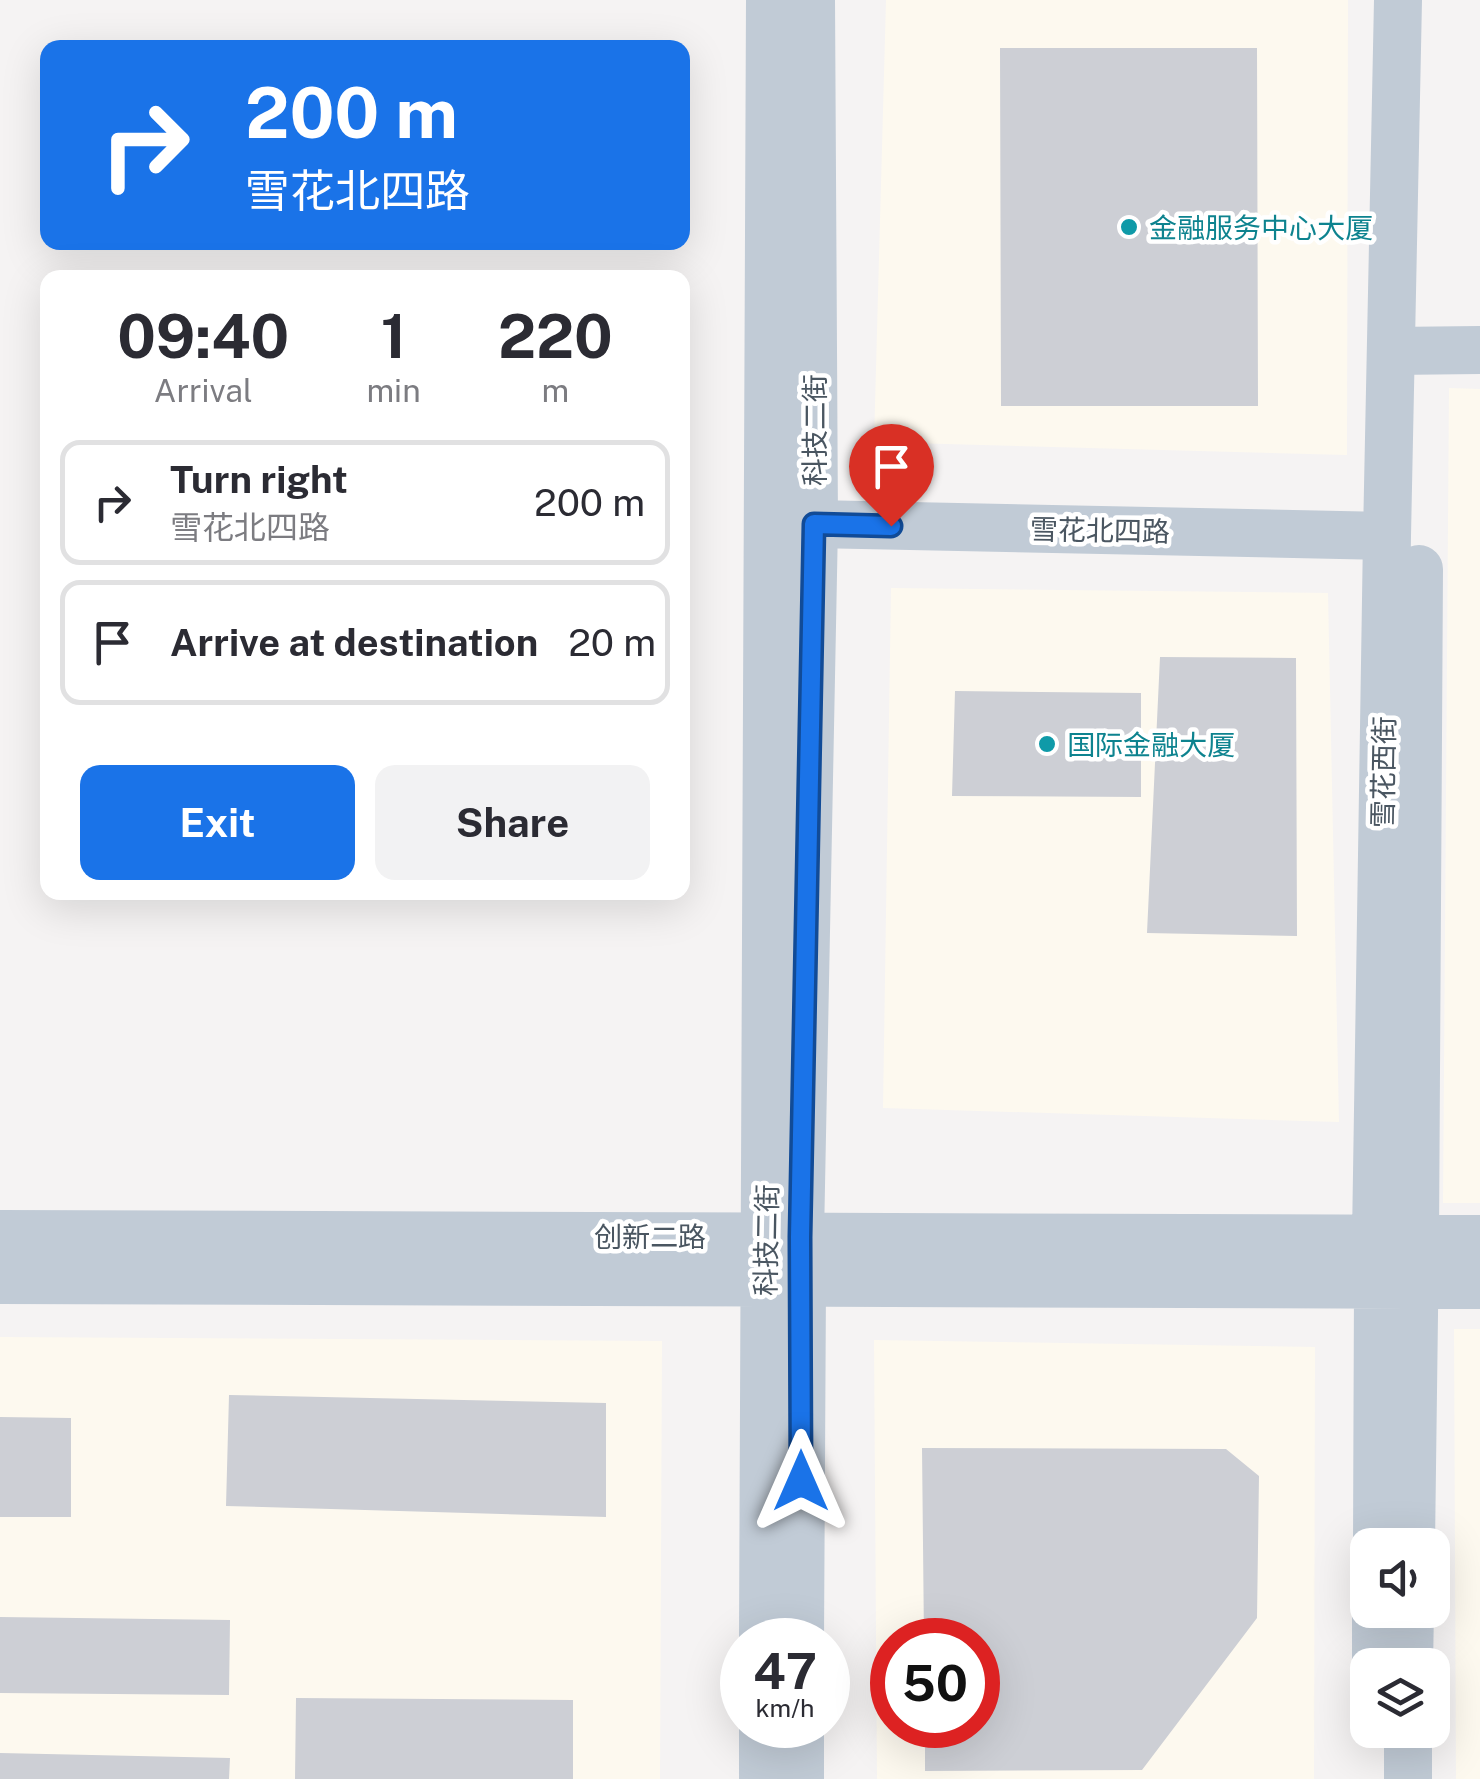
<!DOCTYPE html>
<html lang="en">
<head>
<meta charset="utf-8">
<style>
	body { margin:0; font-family:"Public Sans","Noto Sans SC",sans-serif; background:#f2f2f3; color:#2b2b33; height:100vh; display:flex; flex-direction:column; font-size:38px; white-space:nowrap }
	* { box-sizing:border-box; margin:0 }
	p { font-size:32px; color:#7c7c81 }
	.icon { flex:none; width:55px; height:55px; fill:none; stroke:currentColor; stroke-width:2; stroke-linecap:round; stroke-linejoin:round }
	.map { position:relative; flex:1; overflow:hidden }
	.sheet { position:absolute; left:40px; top:270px; width:650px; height:630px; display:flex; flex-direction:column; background:#fff; border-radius:20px; box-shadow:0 10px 40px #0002 }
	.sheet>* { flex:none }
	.guide { position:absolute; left:40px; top:40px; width:650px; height:210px; border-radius:20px; box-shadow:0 10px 40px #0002; background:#1a73e8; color:#fff; overflow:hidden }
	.tools { position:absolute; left:1350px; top:1528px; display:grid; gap:20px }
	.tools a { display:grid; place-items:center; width:100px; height:100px; border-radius:20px; background:#fff; box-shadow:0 10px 40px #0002; font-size:50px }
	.speed { position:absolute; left:720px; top:1618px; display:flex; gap:20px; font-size:50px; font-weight:700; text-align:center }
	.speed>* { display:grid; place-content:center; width:130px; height:130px; border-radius:50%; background:#fff; box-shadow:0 10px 40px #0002; line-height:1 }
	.speed small { font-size:25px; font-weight:400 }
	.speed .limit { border:15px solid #d22; background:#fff; color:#111 }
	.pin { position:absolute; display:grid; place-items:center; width:85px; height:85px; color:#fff; margin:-102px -42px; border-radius:50% 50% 50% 0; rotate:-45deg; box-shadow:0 0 10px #0007 }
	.pin .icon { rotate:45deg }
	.me { position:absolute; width:110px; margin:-55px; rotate:0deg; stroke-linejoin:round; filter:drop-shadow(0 0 8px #0008) }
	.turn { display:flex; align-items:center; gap:35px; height:210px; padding:0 40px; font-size:45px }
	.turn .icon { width:130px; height:130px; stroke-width:2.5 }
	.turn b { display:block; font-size:70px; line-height:85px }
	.eta { display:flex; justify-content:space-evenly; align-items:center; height:170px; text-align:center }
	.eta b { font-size:60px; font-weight:700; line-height:70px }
	.button { display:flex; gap:20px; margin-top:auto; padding:20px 40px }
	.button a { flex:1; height:115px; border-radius:20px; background:#1a73e8; color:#fff; font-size:40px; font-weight:700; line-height:115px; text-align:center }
	.button a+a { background:#f2f2f3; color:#2b2b33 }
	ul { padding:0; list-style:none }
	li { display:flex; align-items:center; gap:30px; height:125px; margin:0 20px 15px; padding:0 20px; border:5px solid #e1e1e2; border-radius:20px }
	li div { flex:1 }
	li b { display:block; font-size:38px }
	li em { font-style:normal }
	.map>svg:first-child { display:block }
	.commercial { fill:#fdf9ef; fill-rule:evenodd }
	.building { fill:#cdcfd5 }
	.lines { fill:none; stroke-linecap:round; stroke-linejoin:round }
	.secondary { stroke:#c1cbd6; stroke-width:48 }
	.route-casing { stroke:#114b97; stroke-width:25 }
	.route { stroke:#1a73e8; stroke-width:18 }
	.culture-dot { fill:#0f9aa8; stroke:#fff; stroke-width:4 }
	.labels { text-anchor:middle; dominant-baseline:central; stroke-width:9; stroke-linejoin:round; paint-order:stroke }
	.culture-label { font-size:28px; fill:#0d838f; stroke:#fff; text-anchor:start }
	.street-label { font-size:28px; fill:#4a5661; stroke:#fff }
</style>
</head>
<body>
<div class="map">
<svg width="1480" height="1779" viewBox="0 0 1480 1779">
	<rect width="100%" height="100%" fill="#f5f3f3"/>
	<path class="commercial" d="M886,0H1348L1347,455L874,442Z
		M1449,388L1480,389V1203H1443Z
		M891,588L1328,593L1339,1122L883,1108Z
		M1454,1329H1480V1779H1456Z
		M0,1337L662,1341L660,1779H0Z
		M874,1340L1315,1347L1314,1779H877ZM892,1640H978V1725H892Z"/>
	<path class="building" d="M1000,48H1257L1258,406H1001Z
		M1160,657L1296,658L1297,936L1147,933Z
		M955,691L1141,693V797L952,796Z
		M229,1395L606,1403V1517L226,1506Z
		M0,1417L71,1418V1517H0Z
		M922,1448L1226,1449L1259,1476L1257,1618L1142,1770L925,1771V1725H978V1640H924Z
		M0,1617L230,1620L229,1695L0,1693Z
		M296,1698L573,1700V1779H295Z
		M0,1753L230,1758L229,1779H0Z"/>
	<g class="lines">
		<path class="secondary" d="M1392,351L1480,350
			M814,524L1387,536
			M0,1234L1480,1239
			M0,1280L1480,1285
			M1377,1545L1378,1285L1376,1238L1387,536L1398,0
			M1411,1545L1415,1238L1419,569
			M763,1640L770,0
			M800,1640L802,1283L800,1237L814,524L811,0
			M1376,1665V1610
			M1409,1665L1410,1610
			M763,1779V1725
			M800,1779V1725
			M1408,1779V1730"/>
	</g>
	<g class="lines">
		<defs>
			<path id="route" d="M801,1481L800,1237L814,524L891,526"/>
		</defs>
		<use href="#route" class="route-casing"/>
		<use href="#route" class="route"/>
	</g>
	<g class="culture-dot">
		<circle cx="1129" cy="227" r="10"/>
		<circle cx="1047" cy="744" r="10"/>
	</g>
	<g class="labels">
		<g class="culture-label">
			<text x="1149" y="227">金融服务中心大厦</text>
			<text x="1067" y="744">国际金融大厦</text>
		</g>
		<g class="street-label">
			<text transform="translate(814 430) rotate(-90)">科技二街</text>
			<text transform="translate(1100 530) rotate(1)">雪花北四路</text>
			<text transform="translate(1383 772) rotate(-89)">雪花西街</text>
			<text x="650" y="1236">创新二路</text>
			<text transform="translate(766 1240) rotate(-89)">科技二街</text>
		</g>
	</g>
</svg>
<div class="tools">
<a><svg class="icon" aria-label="sound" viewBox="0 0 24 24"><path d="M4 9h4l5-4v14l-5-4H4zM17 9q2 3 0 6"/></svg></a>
<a><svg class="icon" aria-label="layers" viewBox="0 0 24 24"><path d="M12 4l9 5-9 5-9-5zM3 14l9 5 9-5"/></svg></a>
</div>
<div class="speed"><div>47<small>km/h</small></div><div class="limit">50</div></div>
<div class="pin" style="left:891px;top:526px;background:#d93025"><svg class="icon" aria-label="arrive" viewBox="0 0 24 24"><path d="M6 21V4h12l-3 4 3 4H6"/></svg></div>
<svg class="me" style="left:801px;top:1481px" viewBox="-20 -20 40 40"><path d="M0-17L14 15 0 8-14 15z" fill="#1a73e8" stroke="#fff" stroke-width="4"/></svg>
<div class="guide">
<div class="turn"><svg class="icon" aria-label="right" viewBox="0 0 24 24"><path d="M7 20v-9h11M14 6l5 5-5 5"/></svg><div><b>200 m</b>雪花北四路</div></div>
</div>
<section class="sheet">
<div class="eta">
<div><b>09:40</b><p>Arrival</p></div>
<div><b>1</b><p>min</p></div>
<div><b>220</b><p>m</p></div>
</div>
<ul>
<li><svg class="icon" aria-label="right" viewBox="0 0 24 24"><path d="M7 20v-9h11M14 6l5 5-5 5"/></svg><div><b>Turn right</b><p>雪花北四路</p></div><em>200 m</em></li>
<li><svg class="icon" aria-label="arrive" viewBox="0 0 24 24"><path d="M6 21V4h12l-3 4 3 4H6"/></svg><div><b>Arrive at destination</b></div><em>20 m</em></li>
</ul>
<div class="button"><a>Exit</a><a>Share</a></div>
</section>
</div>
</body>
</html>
